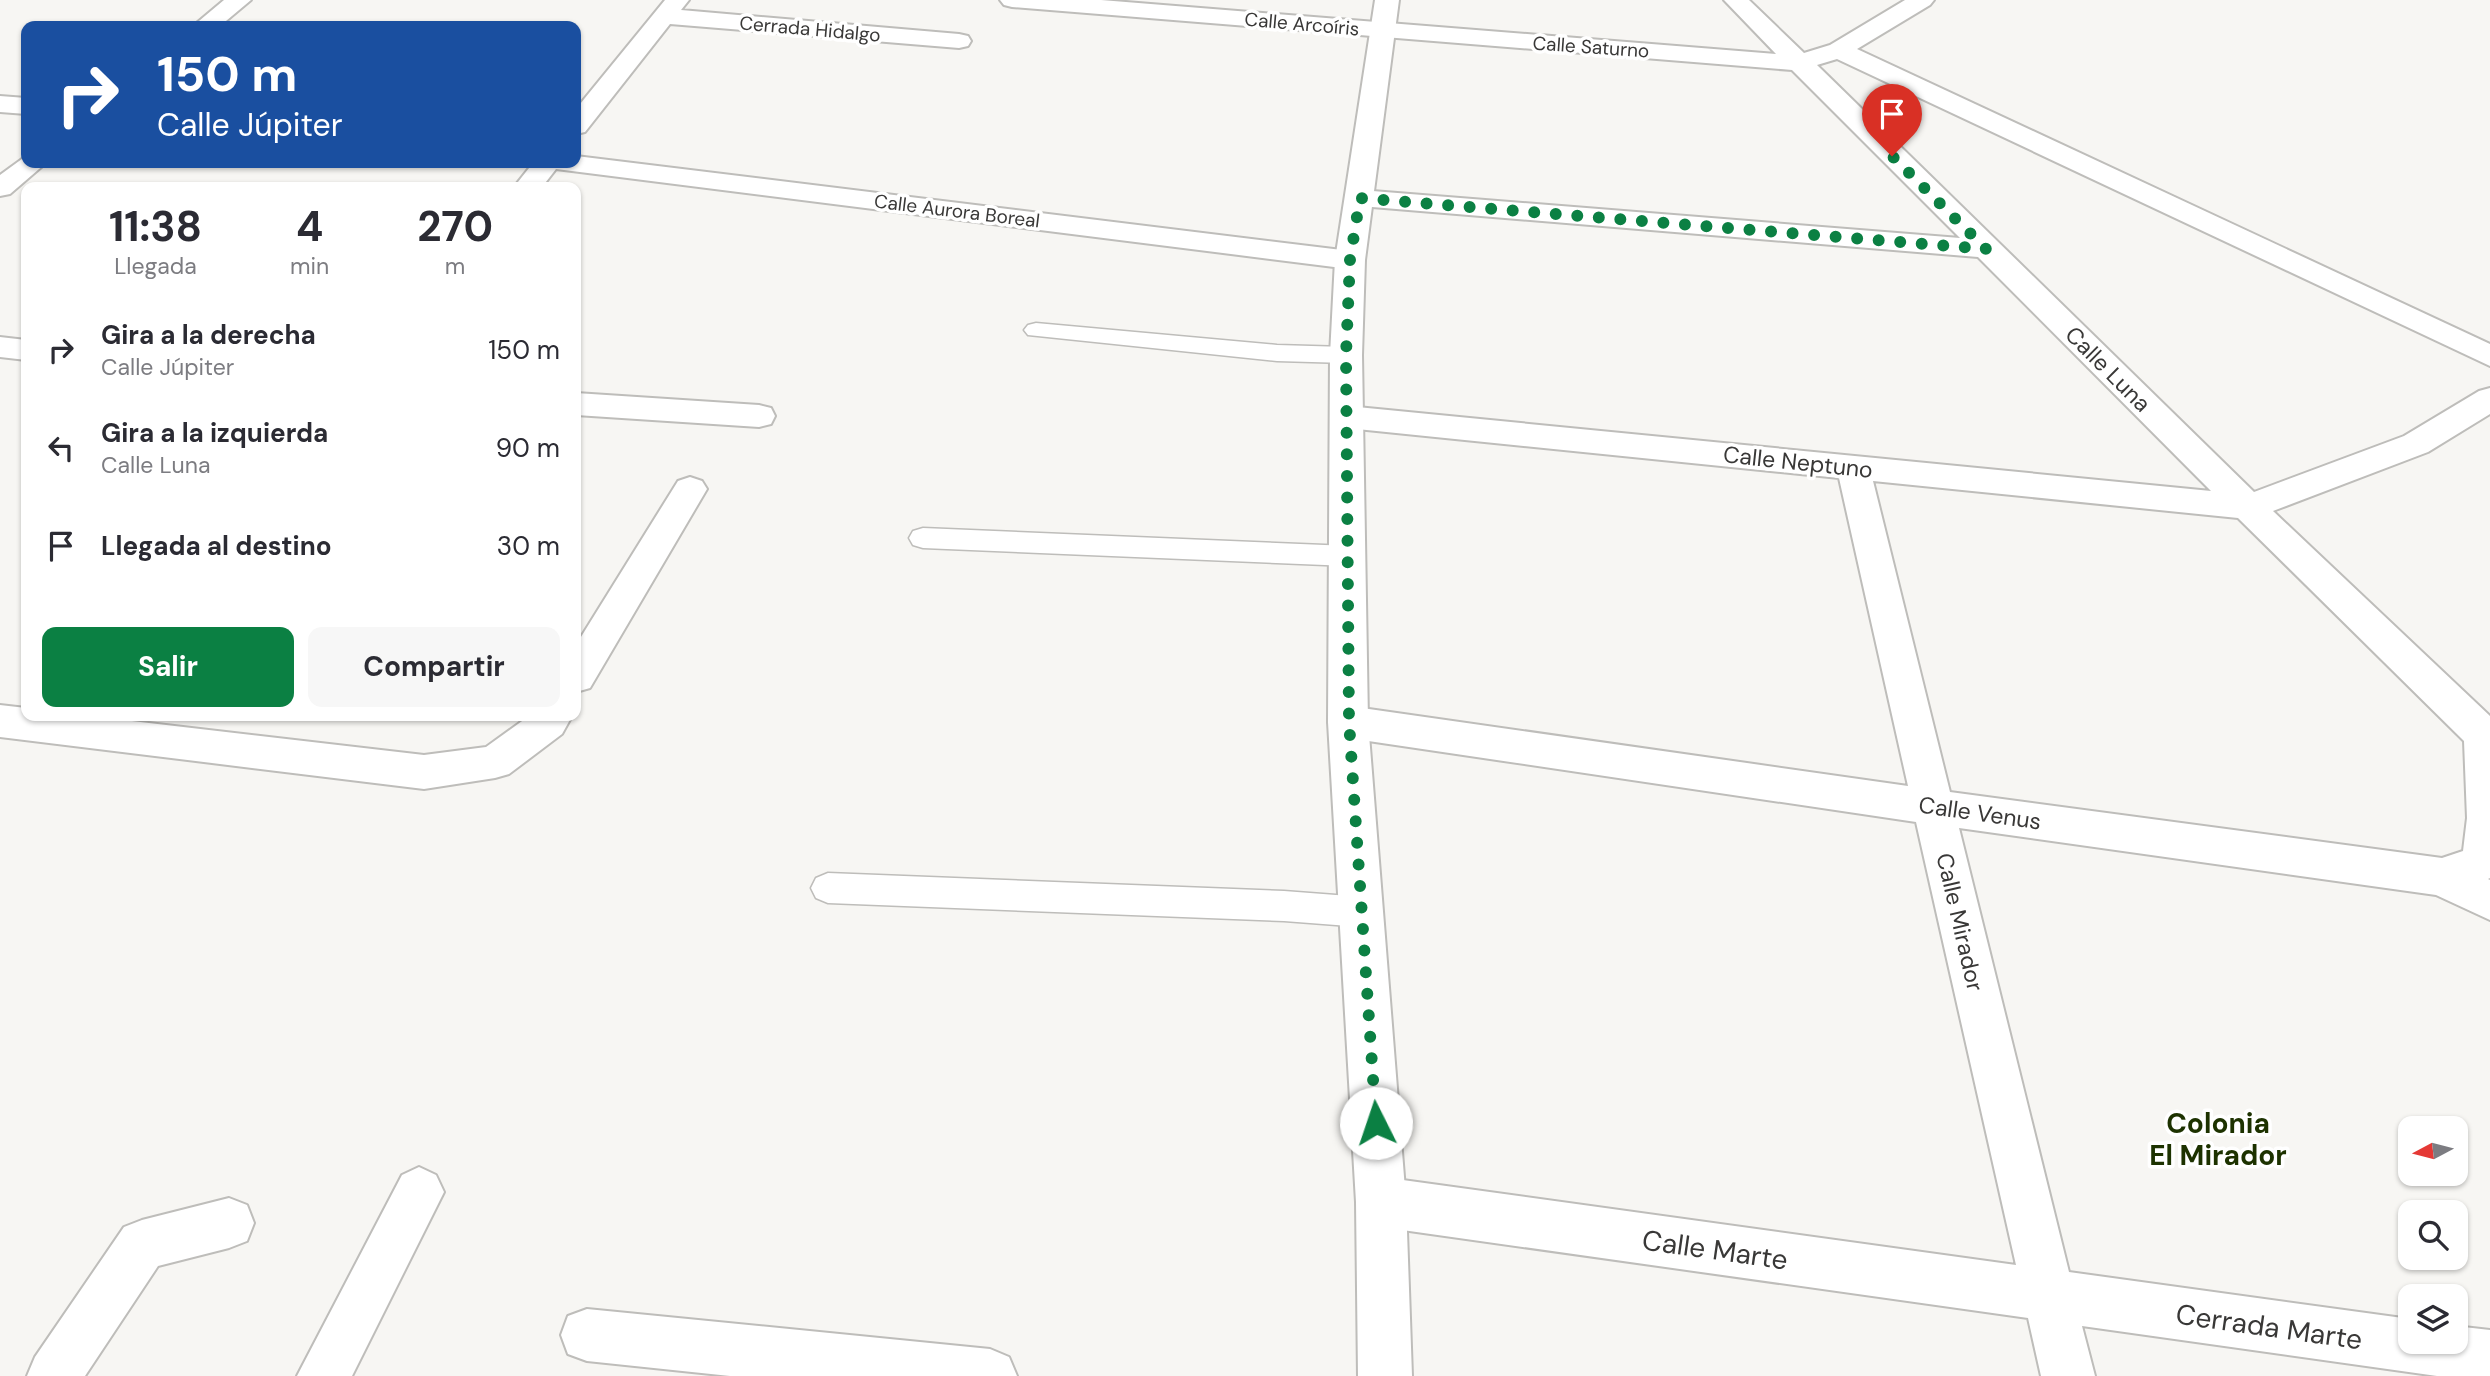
<!DOCTYPE html>
<html lang="es">
<head>
<meta charset="utf-8">
<style>
	body { margin:0; font-family:"DM Sans",sans-serif; background:#f7f7f7; color:#2b2b33; height:100vh; display:flex; flex-direction:column; font-size:26px; white-space:nowrap }
	* { box-sizing:border-box; margin:0 }
	p { font-size:23px; color:#7c7c81 }
	.icon { flex:none; width:38px; height:38px; fill:none; stroke:currentColor; stroke-width:2; stroke-linecap:round; stroke-linejoin:round }
	.map { position:relative; flex:1; overflow:hidden }
	.drawer { position:absolute; left:21px; top:182px; width:560px; height:539px; display:flex; flex-direction:column; background:#fff; border-radius:14px; box-shadow:0 2px 5px #0004 }
	.drawer>* { flex:none }
	.hud { position:absolute; left:21px; top:21px; width:560px; height:147px; border-radius:14px; box-shadow:0 2px 5px #0004; background:#1a4fa0; color:#fff; overflow:hidden }
	.needle { width:46px; rotate:263deg }
	.tools { position:absolute; left:2398px; top:1116px; display:grid; gap:14px }
	.tools a { display:grid; place-items:center; width:70px; height:70px; border-radius:14px; background:#fff; box-shadow:0 2px 5px #0004; font-size:35px }
	.pin { position:absolute; display:grid; place-items:center; width:60px; height:60px; color:#fff; margin:-72px -30px; border-radius:50% 50% 50% 0; rotate:-45deg; box-shadow:0 0 7px #0007 }
	.pin .icon { rotate:45deg }
	.me { position:absolute; width:77px; margin:-38px; rotate:356deg; stroke-linejoin:round; filter:drop-shadow(0 0 5px #0008) }
	.turn { display:flex; align-items:center; gap:24px; height:147px; padding:0 21px; font-size:32px }
	.turn .icon { width:91px; height:91px; stroke-width:2.5 }
	.turn b { display:block; font-size:49px; line-height:60px }
	.eta { display:flex; justify-content:space-evenly; align-items:center; height:119px; text-align:center }
	.eta b { font-size:42px; font-weight:700; line-height:49px }
	.action { display:flex; gap:14px; margin-top:auto; padding:14px 21px }
	.action a { flex:1; height:80px; border-radius:14px; background:#0b8043; color:#fff; font-size:28px; font-weight:700; line-height:80px; text-align:center }
	.action a+a { background:#f7f7f7; color:#2b2b33 }
	ul { padding:0; list-style:none }
	li { display:flex; align-items:center; gap:21px; height:98px; padding:0 21px }
	li div { flex:1 }
	li b { display:block; font-size:26px }
	li em { font-style:normal }
	.map>svg:first-child { display:block }
	.lines { fill:none; stroke-linecap:round; stroke-linejoin:round }
	.service-casing { stroke:#bebdba; stroke-width:3 }
	.minor-casing { stroke:#bebdba; stroke-width:4 }
	.tertiary-casing { stroke:#bebdba; stroke-width:4 }
	.service { fill:#fff; fill-rule:evenodd }
	.minor { fill:#fff; fill-rule:evenodd }
	.tertiary { fill:#fff; fill-rule:evenodd }
	.route { stroke:#0b8043; stroke-width:12; stroke-dasharray:0 21.6 }
	.labels { text-anchor:middle; dominant-baseline:central; stroke-width:7; stroke-linejoin:round; paint-order:stroke }
	.far-street-label { font-size:19px; fill:#393837; stroke:#fff }
	.street-label { font-size:23px; fill:#393837; stroke:#fff }
	.near-neighbourhood-label { font-size:28px; font-weight:bold; fill:#1d3200; stroke:#fff }
	.near-street-label { font-size:28px; fill:#393837; stroke:#fff }
</style>
</head>
<body>
<div class="map">
<svg width="2490" height="1376" viewBox="0 0 2490 1376">
	<rect width="100%" height="100%" fill="#f7f6f3"/>
	<g class="lines">
		<defs>
			<path id="service" d="M1036,323L1277,345L1346,347L1355,350L1358,355L1355,360L1346,363L1277,361L1028,335L1024,330L1028,325Z
				M923,528L1349,546L1359,549L1363,556L1359,563L1349,566L923,548L913,545L909,538L913,531Z
				M828,873L1284,891L1362,897L1374,901L1379,912L1374,923L1362,927L1284,921L828,903L816,898L811,888L816,878Z"/>
			<path id="minor" d="M224,0H251L220,26H193Z
				M665,0H689L681,10L959,34L968,36L971,41L968,46L959,48L670,24L585,132L576,134V109Z
				M1000,0H1101L1776,54L1724,0H1749L1804,53L1830,45L1905,0H1934L1930,5L1857,49L2490,344V366L1837,59L1817,65L2254,492L2404,436L2479,391L2490,388V414L2428,452L2273,511L2490,716V878L2488,879L2490,880V920L2436,895L1959,828L2069,1272L2410,1319V1342H2455V1326L2490,1330V1376H2437L2082,1326L2095,1376H2041L2028,1318L1381,1227L1363,1220L1356,1202L1363,1184L1381,1177L2016,1265L1916,822L1348,738L1334,733L1328,722L1334,711L1348,706L1908,786L1839,478L1347,428L1335,425L1331,417L1335,409L1347,406L2211,491L1978,257L1360,206L1350,204L1346,198L1350,192L1360,190L1960,238L1792,70L1012,7L1004,5ZM1873,481L2238,518L2464,741L2467,818L2463,851L2442,858L1950,792Z
				M0,96L26,98V114L0,112Z
				M26,156V163H46L10,194L0,196V175Z
				M576,156L1350,251L1360,254L1365,260L1360,266L1350,269L556,169L542,187H514L533,163H576Z
				M0,337L26,340V360L0,357Z
				M576,393L759,405L771,408L775,416L771,424L759,427L576,415Z
				M690,477L702,481L707,489L590,688L576,692V645L678,481Z
				M0,705L26,708V716H89L424,755L486,747L529,716H572L562,734L509,774L495,778L424,789L0,737Z
				M419,1167L436,1175L444,1192L352,1376H297L402,1175Z
				M229,1198L247,1205L254,1223L247,1241L229,1248L158,1266L85,1376H27L35,1357L124,1227L142,1220Z
				M587,1309L990,1349L1009,1357L1017,1376H730L587,1361L568,1354L561,1335L568,1316Z"/>
			<path id="tertiary" d="M1375,0H1399L1365,260L1362,355L1368,722L1406,1202L1412,1376H1358L1356,1202L1328,722L1330,355L1335,260Z"/>
		</defs>
		<use href="#service" class="service-casing"/>
		<use href="#minor" class="minor-casing"/>
		<use href="#tertiary" class="tertiary-casing"/>
		<use href="#service" class="service"/>
		<use href="#minor" class="minor"/>
		<use href="#tertiary" class="tertiary"/>
	</g>
	<g class="lines">
		<path class="route" d="M1376,1123L1349,722L1346,355L1350,260L1360,198L1986,249L1892,156"/>
	</g>
	<g class="labels">
		<g class="far-street-label">
			<text transform="translate(1302 24) rotate(5)">Calle Arcoíris</text>
			<text transform="translate(810 29) rotate(5)">Cerrada Hidalgo</text>
			<text transform="translate(1591 47) rotate(4)">Calle Saturno</text>
			<text transform="translate(957 211) rotate(7)">Calle Aurora Boreal</text>
		</g>
		<g class="street-label">
			<text transform="translate(2108 369) rotate(45)">Calle Luna</text>
			<text transform="translate(1798 462) rotate(6)">Calle Neptuno</text>
			<text transform="translate(1980 813) rotate(8)">Calle Venus</text>
			<text transform="translate(1960 922) rotate(77)">Calle Mirador</text>
		</g>
		<g class="near-neighbourhood-label">
			<text x="2218" y="1123">Colonia<tspan x="2218" dy="32">El Mirador</tspan></text>
		</g>
		<g class="near-street-label">
			<text transform="translate(1715 1250) rotate(8)">Calle Marte</text>
			<text transform="translate(2269 1327) rotate(8)">Cerrada Marte</text>
		</g>
	</g>
</svg>
<div class="tools">
<a><svg class="needle" viewBox="-14 -14 28 28"><path d="M0-13l5 13h-10z" fill="#e53935"/><path d="M0 13l5-13h-10z" fill="#7c7c81"/></svg></a>
<a><svg class="icon" aria-label="search" viewBox="0 0 24 24"><circle cx="10" cy="10" r="6"/><path d="M15 15l6 6"/></svg></a>
<a><svg class="icon" aria-label="layers" viewBox="0 0 24 24"><path d="M12 4l9 5-9 5-9-5zM3 14l9 5 9-5"/></svg></a>
</div>
<div class="pin" style="left:1892px;top:156px;background:#d93025"><svg class="icon" aria-label="arrive" viewBox="0 0 24 24"><path d="M6 21V4h12l-3 4 3 4H6"/></svg></div>
<svg class="me" style="left:1376px;top:1123px" viewBox="-20 -20 40 40"><circle r="19" fill="#fff"/><path d="M0-13L10 11 0 6-10 11z" fill="#0b8043"/></svg>
<div class="hud">
<div class="turn"><svg class="icon" aria-label="right" viewBox="0 0 24 24"><path d="M7 20v-9h11M14 6l5 5-5 5"/></svg><div><b>150 m</b>Calle Júpiter</div></div>
</div>
<section class="drawer">
<div class="eta">
<div><b>11:38</b><p>Llegada</p></div>
<div><b>4</b><p>min</p></div>
<div><b>270</b><p>m</p></div>
</div>
<ul>
<li><svg class="icon" aria-label="right" viewBox="0 0 24 24"><path d="M7 20v-9h11M14 6l5 5-5 5"/></svg><div><b>Gira a la derecha</b><p>Calle Júpiter</p></div><em>150 m</em></li>
<li><svg class="icon" aria-label="left" viewBox="0 0 24 24"><path d="M17 20v-9H6M10 6l-5 5 5 5"/></svg><div><b>Gira a la izquierda</b><p>Calle Luna</p></div><em>90 m</em></li>
<li><svg class="icon" aria-label="arrive" viewBox="0 0 24 24"><path d="M6 21V4h12l-3 4 3 4H6"/></svg><div><b>Llegada al destino</b></div><em>30 m</em></li>
</ul>
<div class="action"><a>Salir</a><a>Compartir</a></div>
</section>
</div>
</body>
</html>
